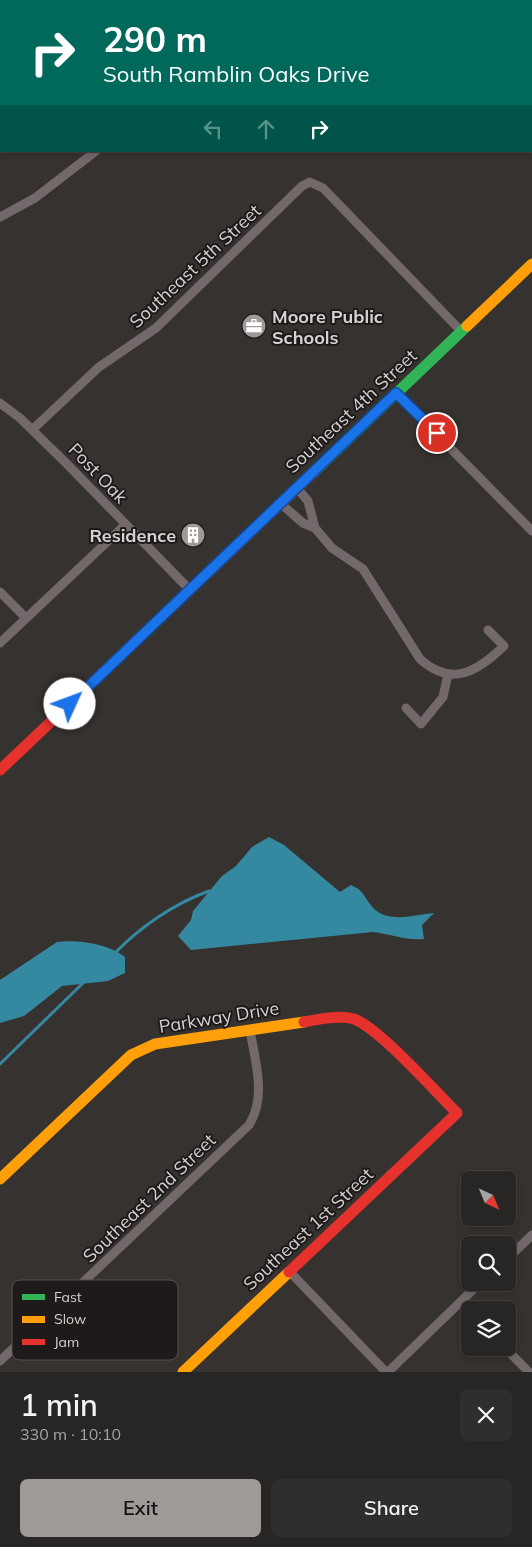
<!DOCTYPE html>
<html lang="en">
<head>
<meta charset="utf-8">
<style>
	body { margin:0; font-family:Mulish,sans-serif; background:#302e2c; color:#f1f3f6; height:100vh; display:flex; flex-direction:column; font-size:19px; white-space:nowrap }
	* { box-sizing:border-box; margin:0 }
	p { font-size:16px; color:#a5a5a6 }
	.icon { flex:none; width:28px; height:28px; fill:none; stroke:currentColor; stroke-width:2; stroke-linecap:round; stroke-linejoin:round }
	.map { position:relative; height:1372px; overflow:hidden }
	.panel { display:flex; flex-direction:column; background:#282624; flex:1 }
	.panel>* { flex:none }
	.hud { position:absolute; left:0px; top:0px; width:532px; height:152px; box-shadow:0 2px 8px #0003,0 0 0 1px #444341; background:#00695c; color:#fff; overflow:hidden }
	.needle { width:32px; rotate:136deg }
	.tools { position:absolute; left:461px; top:1171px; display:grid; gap:10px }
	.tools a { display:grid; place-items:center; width:55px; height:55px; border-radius:8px; background:#282624; box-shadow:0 2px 8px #0003,0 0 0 1px #444341; font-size:25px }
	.pin { position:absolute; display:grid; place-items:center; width:42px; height:42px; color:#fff; margin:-21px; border:2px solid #fff; border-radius:50%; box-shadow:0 1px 5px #0007 }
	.me { position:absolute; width:55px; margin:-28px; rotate:47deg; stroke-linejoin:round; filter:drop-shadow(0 0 4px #0008) }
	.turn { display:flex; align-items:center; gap:18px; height:105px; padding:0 20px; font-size:22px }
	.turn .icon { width:65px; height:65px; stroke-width:2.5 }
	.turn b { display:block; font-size:35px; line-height:42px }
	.lanes { display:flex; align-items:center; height:48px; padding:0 20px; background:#0003; justify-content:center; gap:25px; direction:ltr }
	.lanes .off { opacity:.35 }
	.round { display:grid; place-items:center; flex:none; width:52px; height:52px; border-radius:8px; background:#302e2c }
	.headline { display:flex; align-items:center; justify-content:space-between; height:85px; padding:0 20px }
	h1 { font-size:30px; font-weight:600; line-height:38px }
	.button { display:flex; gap:10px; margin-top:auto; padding:10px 20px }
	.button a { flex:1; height:58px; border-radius:8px; background:#9f9a98; color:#111; font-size:20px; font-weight:600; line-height:58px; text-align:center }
	.button a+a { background:#302e2c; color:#f1f3f6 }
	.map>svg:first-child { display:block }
	.water { fill:#3489a1 }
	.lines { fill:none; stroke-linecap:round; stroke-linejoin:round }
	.stream { stroke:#3489a1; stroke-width:3 }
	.street { stroke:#73696b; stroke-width:9 }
	.fast { stroke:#30b455; stroke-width:11 }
	.slow { stroke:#ff9f0a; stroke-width:11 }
	.jam { stroke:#e5322d; stroke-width:11 }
	.route-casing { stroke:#114b97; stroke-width:12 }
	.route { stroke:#1a73e8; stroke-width:9 }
	.labels { text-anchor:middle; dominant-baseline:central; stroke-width:4; stroke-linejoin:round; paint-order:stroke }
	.street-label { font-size:18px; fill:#d7d2d0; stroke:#1d1a19 }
	.poi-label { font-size:18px; font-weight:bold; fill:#d7d2d0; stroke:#1d1a19; text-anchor:start }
	.key { fill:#1d1a19; stroke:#555150; stroke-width:1 }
	.key-label { font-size:14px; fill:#d7d2d0 }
</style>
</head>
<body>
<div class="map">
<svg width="532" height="1372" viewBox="0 0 532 1372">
	<rect width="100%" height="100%" fill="#363230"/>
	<path class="water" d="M269,837L284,845L340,892L351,885C363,890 363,895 370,904C385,925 412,915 434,913L422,925L424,939C407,941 390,934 373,932L191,950L178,936L191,920L193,911L222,876L236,866L252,847Z
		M57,942C77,939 110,944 125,957V973L108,981L62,986L24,1016L0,1023V980Z"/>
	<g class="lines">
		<path class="stream" d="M115,953C140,927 175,903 209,891
			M0,1064L83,983"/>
		<path class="street" d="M248,0L249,1
			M54,1L55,0
			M0,51L1,50
			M0,217L35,198L96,151
			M396,393L532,531
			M0,403L20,418L66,463L190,590
			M32,430L99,367L156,328L302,186L310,182L323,188L461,331
			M296,487L308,501L315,528
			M280,503L303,523L315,528L332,548L363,569L420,659C452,688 478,671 504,646L488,630
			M0,592L26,618
			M0,643L125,525
			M406,708L421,724L443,697L448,674
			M508,1258L532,1235
			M289,1271L386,1372
			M461,1302L470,1311
			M505,1348L529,1372
			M0,1361L249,1125C267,1097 255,1061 250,1030
			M388,1372L481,1282"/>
		<path class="fast" d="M314,472L467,326"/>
		<path class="slow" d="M467,326L532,264
			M0,1179L131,1055L155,1044L304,1022
			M183,1372L289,1272"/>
		<path class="jam" d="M0,770L314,472
			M289,1272L457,1113C435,1091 379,1028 354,1019C339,1015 319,1019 304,1022"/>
	</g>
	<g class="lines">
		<defs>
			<path id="route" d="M70,704L396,393L437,433"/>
		</defs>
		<use href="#route" class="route-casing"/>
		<use href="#route" class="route"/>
	</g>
	<defs>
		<symbol id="office-disc" viewBox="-11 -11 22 22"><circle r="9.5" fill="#9f9a98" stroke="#1d1a19"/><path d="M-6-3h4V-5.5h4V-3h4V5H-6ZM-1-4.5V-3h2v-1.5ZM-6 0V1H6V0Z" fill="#fff"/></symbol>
		<symbol id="building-disc" viewBox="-11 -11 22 22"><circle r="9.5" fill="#9f9a98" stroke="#1d1a19"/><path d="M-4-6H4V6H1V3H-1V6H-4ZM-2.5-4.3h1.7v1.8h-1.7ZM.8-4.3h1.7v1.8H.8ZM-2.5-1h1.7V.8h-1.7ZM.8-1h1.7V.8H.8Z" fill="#fff"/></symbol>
	</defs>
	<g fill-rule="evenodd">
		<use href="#office-disc" x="240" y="312" width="28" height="28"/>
		<use href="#building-disc" x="179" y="521" width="28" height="28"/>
	</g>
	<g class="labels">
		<g class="street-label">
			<text transform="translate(195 266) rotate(-43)">Southeast 5th Street</text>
			<text transform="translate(351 411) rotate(-43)">Southeast 4th Street</text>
			<text transform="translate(98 473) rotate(46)">Post Oak</text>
			<text transform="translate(219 1017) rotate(-9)">Parkway Drive</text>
			<text transform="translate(149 1198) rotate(-44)">Southeast 2nd Street</text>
			<text transform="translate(308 1229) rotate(-43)">Southeast 1st Street</text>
		</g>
		<g class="poi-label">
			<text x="272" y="316">Moore Public<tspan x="272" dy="21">Schools</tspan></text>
			<text x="176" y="535" text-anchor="end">Residence</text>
		</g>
	</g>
	<rect x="12" y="1280" width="166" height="80" rx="8" class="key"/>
	<rect x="22" y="1294" width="23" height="6" fill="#30b455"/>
	<rect x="22" y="1316" width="23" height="7" fill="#ff9f0a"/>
	<rect x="22" y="1339" width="23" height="6" fill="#e5322d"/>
	<g class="key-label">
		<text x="54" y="1302">Fast</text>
		<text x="54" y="1324">Slow</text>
		<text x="54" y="1347">Jam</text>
	</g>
</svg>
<div class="tools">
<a><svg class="needle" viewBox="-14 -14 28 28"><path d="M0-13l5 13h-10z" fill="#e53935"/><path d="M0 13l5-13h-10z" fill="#a5a5a6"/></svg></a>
<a><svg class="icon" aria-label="search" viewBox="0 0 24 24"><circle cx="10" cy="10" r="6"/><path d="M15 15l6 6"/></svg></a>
<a><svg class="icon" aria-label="layers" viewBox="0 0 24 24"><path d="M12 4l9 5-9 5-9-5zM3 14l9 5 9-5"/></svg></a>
</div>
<div class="pin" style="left:437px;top:433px;background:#d93025"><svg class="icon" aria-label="arrive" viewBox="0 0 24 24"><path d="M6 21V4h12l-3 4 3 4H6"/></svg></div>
<svg class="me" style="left:70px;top:704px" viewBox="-20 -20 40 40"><circle r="19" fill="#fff"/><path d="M0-13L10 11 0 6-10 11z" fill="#1a73e8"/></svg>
<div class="hud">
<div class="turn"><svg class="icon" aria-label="right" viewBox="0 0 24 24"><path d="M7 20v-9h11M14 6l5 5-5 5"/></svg><div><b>290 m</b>South Ramblin Oaks Drive</div></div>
<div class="lanes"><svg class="icon off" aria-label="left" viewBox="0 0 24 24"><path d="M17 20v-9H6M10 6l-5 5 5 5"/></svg><svg class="icon off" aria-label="ahead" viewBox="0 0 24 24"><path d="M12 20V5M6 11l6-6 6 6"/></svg><svg class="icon" aria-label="right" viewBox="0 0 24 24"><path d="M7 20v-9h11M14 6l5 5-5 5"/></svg></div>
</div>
</div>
<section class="panel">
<div class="headline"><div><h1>1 min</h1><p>330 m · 10:10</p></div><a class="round"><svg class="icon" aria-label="close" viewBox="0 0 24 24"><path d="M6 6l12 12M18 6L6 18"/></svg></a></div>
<div class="button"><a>Exit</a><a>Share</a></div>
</section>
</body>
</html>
